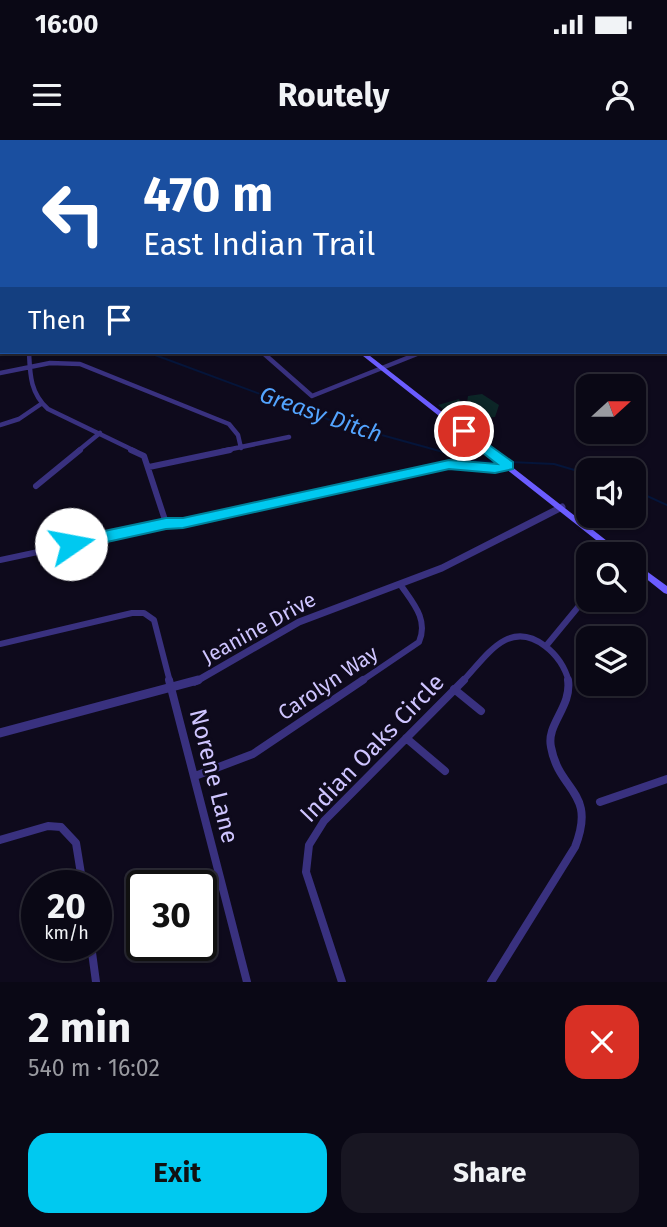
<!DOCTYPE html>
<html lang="en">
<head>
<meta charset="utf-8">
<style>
	body { margin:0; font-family:"Fira Sans",sans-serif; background:#181622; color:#f1f3f6; height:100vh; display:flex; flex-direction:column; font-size:26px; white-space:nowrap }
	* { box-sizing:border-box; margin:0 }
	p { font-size:23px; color:#999aa0 }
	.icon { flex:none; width:38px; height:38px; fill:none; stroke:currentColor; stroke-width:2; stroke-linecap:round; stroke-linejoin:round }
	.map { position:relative; height:842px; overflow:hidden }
	.side { display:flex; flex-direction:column; background:#0a0815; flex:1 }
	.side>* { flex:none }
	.banner { position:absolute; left:0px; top:0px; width:668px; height:214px; box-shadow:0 2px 5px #0004,0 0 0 2px #2a2934; background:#1a4fa0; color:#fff; overflow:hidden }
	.needle { width:46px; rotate:69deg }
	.controls { position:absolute; left:576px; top:234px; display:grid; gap:14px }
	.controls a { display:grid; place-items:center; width:70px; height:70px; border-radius:14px; background:#0a0815; box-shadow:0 2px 5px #0004,0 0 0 2px #2a2934; font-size:35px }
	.speed { position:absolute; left:21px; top:730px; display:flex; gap:14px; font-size:35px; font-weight:700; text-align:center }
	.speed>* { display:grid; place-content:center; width:91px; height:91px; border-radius:50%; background:#0a0815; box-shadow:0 2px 5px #0004,0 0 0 2px #2a2934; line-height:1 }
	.speed small { font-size:18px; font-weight:400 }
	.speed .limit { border:4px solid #111; border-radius:10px; background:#fff; color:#111 }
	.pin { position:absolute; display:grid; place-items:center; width:60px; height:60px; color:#fff; margin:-30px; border:4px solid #fff; border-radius:50%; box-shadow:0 2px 7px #0007 }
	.me { position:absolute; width:77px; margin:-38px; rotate:78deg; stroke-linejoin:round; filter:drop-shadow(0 0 5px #0008) }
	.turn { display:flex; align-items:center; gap:24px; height:147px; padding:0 28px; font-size:32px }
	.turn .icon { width:91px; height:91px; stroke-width:2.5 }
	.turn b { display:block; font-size:49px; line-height:60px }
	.then { display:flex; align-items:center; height:66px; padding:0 28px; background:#0003; gap:14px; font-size:26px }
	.round { display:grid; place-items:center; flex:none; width:74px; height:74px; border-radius:21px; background:#181622 }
	.headline { display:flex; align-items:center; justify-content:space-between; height:119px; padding:0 28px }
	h1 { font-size:42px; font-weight:700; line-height:52px }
	.button { display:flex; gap:14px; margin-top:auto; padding:14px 28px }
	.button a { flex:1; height:80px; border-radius:21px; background:#00c9f0; color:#111; font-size:28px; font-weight:700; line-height:80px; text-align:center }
	.button a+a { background:#181622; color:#f1f3f6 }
	.status { display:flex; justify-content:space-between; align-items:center; height:49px; padding:0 35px; background:#0a0815; direction:ltr }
	.status svg { height:19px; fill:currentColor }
	header { display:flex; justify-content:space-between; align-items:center; height:91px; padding:0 28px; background:#0a0815; font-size:32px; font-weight:700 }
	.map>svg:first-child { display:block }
	.green { fill:#0c2627 }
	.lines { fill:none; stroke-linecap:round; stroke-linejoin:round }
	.stream { stroke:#05153a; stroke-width:2 }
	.minor-far3 { stroke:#39317f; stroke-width:3.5 }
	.minor-far2 { stroke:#39317f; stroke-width:4.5 }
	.minor-far1 { stroke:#39317f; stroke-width:6 }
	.minor { stroke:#39317f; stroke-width:8 }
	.tertiary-far1 { stroke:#39317f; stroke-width:7 }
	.tertiary { stroke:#39317f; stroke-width:9 }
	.secondary { fill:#6b5cff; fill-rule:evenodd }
	.route { fill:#00c9f0; stroke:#00839c; stroke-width:2 }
	.labels { text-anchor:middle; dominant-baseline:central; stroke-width:5; stroke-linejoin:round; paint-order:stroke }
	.street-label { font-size:21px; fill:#cfc5ff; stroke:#0e0a1c }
	.water-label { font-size:23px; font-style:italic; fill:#53a4ff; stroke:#0e0a1c }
	.near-street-label { font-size:24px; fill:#cfc5ff; stroke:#0e0a1c }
</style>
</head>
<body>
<div class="status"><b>16:00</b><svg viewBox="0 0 49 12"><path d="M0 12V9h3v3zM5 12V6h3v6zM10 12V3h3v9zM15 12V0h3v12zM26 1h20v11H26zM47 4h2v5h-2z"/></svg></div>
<header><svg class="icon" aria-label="menu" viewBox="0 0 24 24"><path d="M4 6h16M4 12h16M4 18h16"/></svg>Routely<svg class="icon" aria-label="person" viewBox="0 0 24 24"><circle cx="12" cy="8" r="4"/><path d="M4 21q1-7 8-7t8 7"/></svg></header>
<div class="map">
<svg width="667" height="842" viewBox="0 0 667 842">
	<rect width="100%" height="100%" fill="#0e0a1c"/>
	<path class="green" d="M482,254L499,265L495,277L487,278L467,263L468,256Z
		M459,259L463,267L485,283L486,290L468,289L438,265Z"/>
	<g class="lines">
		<path class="stream" d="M147,212L338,283L476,321L497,322
			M510,322L554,324L588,334
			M634,350L667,365"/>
		<path class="minor-far3" d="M439,0L441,2"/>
		<path class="minor-far2" d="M29,212C30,234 30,253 48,269L135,311
			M262,212L312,256L422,212
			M0,233L50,223L80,224L229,284L238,295L241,308
			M0,285L19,279L41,264
			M78,311L100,293
			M222,311L289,297"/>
		<path class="minor-far1" d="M131,310L144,316L166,383
			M149,327L230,310
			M36,346L80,310
			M0,420L436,327L462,324L499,329L508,325
			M0,504L132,473H144L154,480L170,542
			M546,506L588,455
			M360,542L419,502C429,479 412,462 400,444
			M462,542C486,517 508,478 545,506C557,515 565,527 569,542"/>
		<path class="minor" d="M169,540L247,842
			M454,549L481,571
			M406,598L445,631
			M195,636L253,614L363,540
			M600,662L667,639
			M0,700L48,686L61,687L76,703L83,746
			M91,805L96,842
			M342,842L306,732L309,705L324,681L464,540
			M491,842L575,707C597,651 559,652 551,607C546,584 572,567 568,540"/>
		<path class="tertiary-far1" d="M195,542L299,482L442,428L562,367"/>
		<path class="tertiary" d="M0,593L198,540"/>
		<path class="secondary" d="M120,0H124L125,2H121Z
			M358,212H365L625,415H615Z
			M634,422L667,446V454L664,453L634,429Z"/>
	</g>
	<path class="route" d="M464,287L513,322V329L495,333L449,329L183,388L166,389L71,410L63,404L71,398L166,378H183L449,320L497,324L459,294V288Z"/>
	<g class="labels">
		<g class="street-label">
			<text transform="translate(259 488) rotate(-29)">Jeanine Drive</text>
			<text transform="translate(328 543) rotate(-34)">Carolyn Way</text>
		</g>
		<g class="water-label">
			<text transform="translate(321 274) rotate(19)">Greasy Ditch</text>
		</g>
		<g class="near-street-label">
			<text transform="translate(372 608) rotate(-46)">Indian Oaks Circle</text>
			<text transform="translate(214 636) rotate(76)">Norene Lane</text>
		</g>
	</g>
</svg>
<div class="controls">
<a><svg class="needle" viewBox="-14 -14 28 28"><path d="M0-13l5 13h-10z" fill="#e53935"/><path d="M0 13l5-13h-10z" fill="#999aa0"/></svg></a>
<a><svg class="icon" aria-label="sound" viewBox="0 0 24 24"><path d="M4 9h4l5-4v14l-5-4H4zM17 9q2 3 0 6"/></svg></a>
<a><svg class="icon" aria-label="search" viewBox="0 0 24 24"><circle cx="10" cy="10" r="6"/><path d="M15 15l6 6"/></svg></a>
<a><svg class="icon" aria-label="layers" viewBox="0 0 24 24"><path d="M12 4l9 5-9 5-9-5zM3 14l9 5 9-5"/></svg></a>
</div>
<div class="speed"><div>20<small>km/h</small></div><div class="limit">30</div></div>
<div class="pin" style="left:464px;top:291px;background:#d93025"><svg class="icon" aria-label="arrive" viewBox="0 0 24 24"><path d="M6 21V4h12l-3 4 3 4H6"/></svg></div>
<svg class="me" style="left:71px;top:404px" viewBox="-20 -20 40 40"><circle r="19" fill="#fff"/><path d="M0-13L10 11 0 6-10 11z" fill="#00c9f0"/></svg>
<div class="banner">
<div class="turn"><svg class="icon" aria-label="left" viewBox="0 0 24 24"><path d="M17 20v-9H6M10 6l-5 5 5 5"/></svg><div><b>470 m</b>East Indian Trail</div></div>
<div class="then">Then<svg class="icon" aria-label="arrive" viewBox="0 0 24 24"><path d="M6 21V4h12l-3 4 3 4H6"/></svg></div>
</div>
</div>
<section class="side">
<div class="headline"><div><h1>2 min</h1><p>540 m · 16:02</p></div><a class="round" style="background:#d93025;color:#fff"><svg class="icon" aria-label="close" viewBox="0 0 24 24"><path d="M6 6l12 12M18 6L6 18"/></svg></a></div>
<div class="button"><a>Exit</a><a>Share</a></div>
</section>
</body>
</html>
